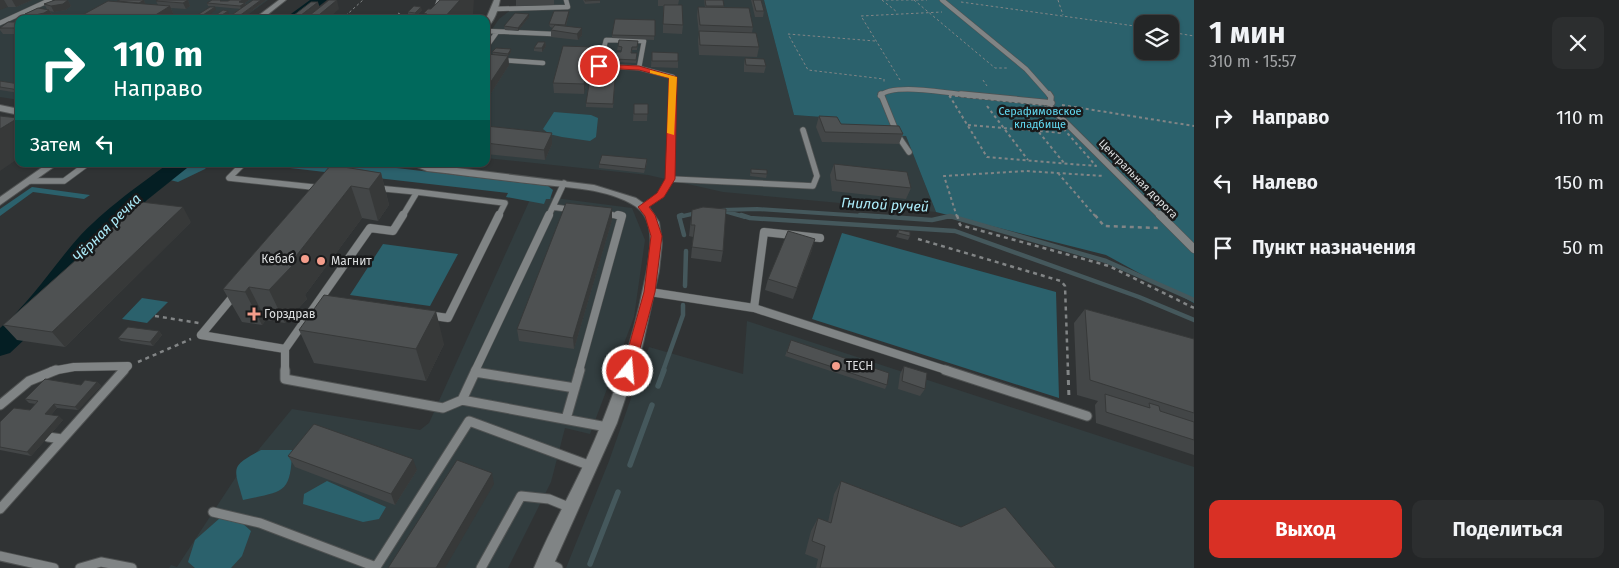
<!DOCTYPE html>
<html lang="ru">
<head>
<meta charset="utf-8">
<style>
	body { margin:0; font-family:"Fira Sans",sans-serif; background:#2c2e2f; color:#f1f3f6; height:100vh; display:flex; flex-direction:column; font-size:19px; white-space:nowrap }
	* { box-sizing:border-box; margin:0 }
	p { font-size:16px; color:#a3a5a7 }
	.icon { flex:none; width:28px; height:28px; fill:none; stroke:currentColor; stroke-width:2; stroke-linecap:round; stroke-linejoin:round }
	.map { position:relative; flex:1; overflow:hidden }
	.sheet { display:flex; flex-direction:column; background:#242627; width:425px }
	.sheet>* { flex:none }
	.guide { position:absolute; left:15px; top:15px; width:475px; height:152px; border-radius:10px; box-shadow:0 1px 4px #0004,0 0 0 1px #414344; background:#00695c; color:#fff; overflow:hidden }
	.controls { position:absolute; left:1134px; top:15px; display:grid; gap:10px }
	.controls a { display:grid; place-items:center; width:45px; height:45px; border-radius:10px; background:#242627; box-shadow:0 1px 4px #0004,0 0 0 1px #414344; font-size:25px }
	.pin { position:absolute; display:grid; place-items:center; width:42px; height:42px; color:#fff; margin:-21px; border:2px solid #fff; border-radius:50%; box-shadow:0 1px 5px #0007 }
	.me { position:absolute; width:55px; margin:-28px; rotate:17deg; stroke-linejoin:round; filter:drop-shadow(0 0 4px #0008) }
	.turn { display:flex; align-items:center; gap:18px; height:105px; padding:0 15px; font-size:22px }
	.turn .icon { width:65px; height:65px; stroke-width:2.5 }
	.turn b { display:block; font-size:35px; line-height:42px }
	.then { display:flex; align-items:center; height:48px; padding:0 15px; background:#0003; gap:10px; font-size:19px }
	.round { display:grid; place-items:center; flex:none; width:52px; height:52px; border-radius:10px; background:#2c2e2f }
	.summary { display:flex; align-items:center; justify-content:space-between; height:85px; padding:0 15px }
	h1 { font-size:30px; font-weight:700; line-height:38px }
	.action { display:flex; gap:10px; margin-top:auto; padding:10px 15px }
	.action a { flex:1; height:58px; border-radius:10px; background:#d93025; color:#fff; font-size:20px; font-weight:700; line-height:58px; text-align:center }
	.action a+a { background:#2c2e2f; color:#f1f3f6 }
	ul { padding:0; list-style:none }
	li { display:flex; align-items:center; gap:15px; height:65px; padding:0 15px }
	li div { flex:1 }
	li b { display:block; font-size:19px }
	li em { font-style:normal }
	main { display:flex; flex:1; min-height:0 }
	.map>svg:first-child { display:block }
	.built { fill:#323d3f }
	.green { fill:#2b616c; fill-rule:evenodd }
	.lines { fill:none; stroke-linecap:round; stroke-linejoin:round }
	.stream-far2 { stroke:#45585c; stroke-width:4 }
	.stream-far1 { stroke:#45585c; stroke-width:4.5 }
	.stream { stroke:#45585c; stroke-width:5.5 }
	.river { fill:#041e23; fill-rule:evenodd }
	.service-far3-casing { stroke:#4f5252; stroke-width:5.5 }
	.service-far2-casing { stroke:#4f5252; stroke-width:7 }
	.service-far1-casing { stroke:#4f5252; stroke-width:9 }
	.service-casing { stroke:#4f5252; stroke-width:11 }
	.minor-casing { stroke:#4f5252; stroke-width:2 }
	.tertiary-casing { stroke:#4f5252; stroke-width:2 }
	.path-far3 { stroke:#828586; stroke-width:1; stroke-dasharray:2.5 2.5; stroke-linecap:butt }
	.path-far2 { stroke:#828586; stroke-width:2; stroke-dasharray:3 3; stroke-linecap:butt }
	.path-far1 { stroke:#828586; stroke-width:2.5; stroke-dasharray:4 4; stroke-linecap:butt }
	.path { stroke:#828586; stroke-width:3; stroke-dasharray:5 5; stroke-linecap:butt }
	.service-far3 { stroke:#808485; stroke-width:4.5 }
	.service-far2 { stroke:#808485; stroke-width:5.5 }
	.service-far1 { stroke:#808485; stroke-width:8 }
	.service { stroke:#808485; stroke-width:9 }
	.minor { fill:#808485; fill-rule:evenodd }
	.tertiary { fill:#808485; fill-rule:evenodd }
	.wall { fill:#434647 }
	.shaded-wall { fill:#373939 }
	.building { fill:#4e5152; stroke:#373939 }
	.route { fill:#d93025; stroke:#8d1f18 }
	.slow { fill:#f59e0b }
	.poi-dot { fill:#f49d8b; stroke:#191a1b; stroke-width:2 }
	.labels { text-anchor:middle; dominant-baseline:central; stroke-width:5; stroke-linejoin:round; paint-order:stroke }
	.far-park-label { font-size:11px; fill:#61d9f1; stroke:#191a1b }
	.far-street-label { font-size:11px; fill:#dddfe0; stroke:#191a1b }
	.poi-label { font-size:12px; fill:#dddfe0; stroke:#191a1b; text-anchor:start }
	.water-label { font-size:14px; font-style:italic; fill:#acecfa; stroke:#191a1b }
</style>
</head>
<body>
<main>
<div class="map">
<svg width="1194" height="568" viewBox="0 0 1194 568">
	<rect width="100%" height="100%" fill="#303334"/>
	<path class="built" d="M0,0H268L242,19H19V100L0,97Z
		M516,0H764L794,115L836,118L842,134L906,136L936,212L723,192L648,175L486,158V38L499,19L516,6Z
		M532,195L632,208L645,240L634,317L590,434L565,428L551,482L508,568H169L171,565L177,567L236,477L292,409L420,430L429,423Z
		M747,321L1194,467V568H566L609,461L649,347L743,374Z"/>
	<path class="green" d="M764,0H1194V303L1106,255L936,212L906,136L842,134L836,118L794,115ZM1142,24H1170V51H1142Z
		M554,112L591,115L598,118L596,137L590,141L562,137L549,134L543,129Z
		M176,164H209L205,169L178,182L162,178L163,173Z
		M255,164H363L548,186L553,190L550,199H546L544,204L506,197L508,193Z
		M32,187L90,195L84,199L33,192L0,216V209Z
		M842,233L1056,292L1059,398L812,319Z
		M383,244L458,254L430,306L350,295Z
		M142,298L168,302L147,323L122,319Z
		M261,450H292C291,495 283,491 243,500C234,467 229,467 261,450Z
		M327,481L386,507L379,519L363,522L303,504L304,494Z
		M220,518L241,522L251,531L242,556L231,568H195L188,562L195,540Z"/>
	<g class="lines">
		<path class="stream-far2" d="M721,210L757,209L879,217
			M724,211L745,217
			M679,217L696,213
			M947,217H952"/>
		<path class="stream-far1" d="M682,215L679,216L684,235
			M741,215L750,218L955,231L1139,297L1194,320
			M860,215L932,220L950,216L1106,261L1194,300
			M685,286L686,251
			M663,371L683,315V305"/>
		<path class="stream" d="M658,386L664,370
			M630,465L652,405
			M590,564L618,492"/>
		<path class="river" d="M310,0H327L302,19H284Z
			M168,164H192L147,200L91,255L41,324L10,353L0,356V328C28,304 48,274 72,245C97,215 136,187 168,164Z"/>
		<defs>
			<path id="service-far3" d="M942,0L1026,69L1050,96
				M495,9L568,7L566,0
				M430,19L435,13L439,0
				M0,23L50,0
				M486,31L553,34
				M606,40L644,41L639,68L599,66Z
				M487,46L497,32
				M486,59L543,63
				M639,68L673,77L672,96
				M880,96C892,82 955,94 974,96"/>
			<path id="service-far2" d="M881,94L898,136L909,152
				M961,94L1052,103
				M1049,94L1051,97L1050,107L1161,217
				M243,164L229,178L322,188
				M670,179L813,186L817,176L803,130
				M30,181H64L87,164
				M376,188L417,192L402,217
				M417,192L505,203L498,217
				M553,207L574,210
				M643,207L661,195L670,179L672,94
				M603,213L622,217
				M548,217L564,183"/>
			<path id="service-far1" d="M1160,215L1194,249
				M650,292L754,308L949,371
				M754,308L764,232L820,238
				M427,315L448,318L499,215
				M201,335L235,294
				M201,335L285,349
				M52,371L74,367L128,366L123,371
				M285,371V349L370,228L393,231L403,215
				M475,371L549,215
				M579,371L622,216L618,215"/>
			<path id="service" d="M285,370V379L443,408L462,400L607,427
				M945,370L1087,416
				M475,372L575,388
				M462,400L476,370
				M0,405L29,381L56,370
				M566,419L580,370
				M48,437L62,439
				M0,509L124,370
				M213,512L260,523L376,567L469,421L591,466
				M0,556L54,568
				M546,562L558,568
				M80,568L101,562L132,568
				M481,568L521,496L549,499L571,508"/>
			<path id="minor" d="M279,0H286L262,19H254Z
				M0,105L19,109V115L0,111Z
				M47,164H58L0,205V197Z"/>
			<path id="tertiary" d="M494,0H500C498,10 494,23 486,28V19Z
				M410,164H424L594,185L636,198L649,207L659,222L662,243L659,271L642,348L617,423L552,568H534C549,532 568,498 585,462C611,405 632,345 644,284C649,260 659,222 635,206C607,188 568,188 536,184C500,180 463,175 427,171Z"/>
		</defs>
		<use href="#service-far3" class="service-far3-casing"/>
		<use href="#service-far2" class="service-far2-casing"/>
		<use href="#service-far1" class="service-far1-casing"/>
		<use href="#service" class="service-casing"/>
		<use href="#minor" class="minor-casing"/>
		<use href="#tertiary" class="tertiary-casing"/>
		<path class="path-far3" d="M882,0L897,12
			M886,0H927
			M914,0L995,68H1009
			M1058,0L1063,15
			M961,2L1142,27
			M398,13L409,19
			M342,19L363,0
			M1170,32L1194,36
			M875,41L788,34L808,70L884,79V83
			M900,80L861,16L942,12
			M983,80L987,86
			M949,96H954"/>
		<path class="path-far2" d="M949,95L1043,105L1096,166L987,157Z
			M1062,105L1194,126
			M987,106L1028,160
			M1020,109L1064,163
			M968,125L1062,133
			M349,170L355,164
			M1058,173L1096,217
			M957,217L944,176L1026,171L1104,176"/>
		<path class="path-far1" d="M957,215L960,225L1109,266L1194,308
			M1095,215L1104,226L1158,228
			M918,239L1061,281L1065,286L1068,371
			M155,316L199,323
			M138,362L191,339"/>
		<path class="path" d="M1068,370L1069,399"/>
		<use href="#service-far3" class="service-far3"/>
		<use href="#service-far2" class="service-far2"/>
		<use href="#service-far1" class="service-far1"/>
		<use href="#service" class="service"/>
		<use href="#minor" class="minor"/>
		<use href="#tertiary" class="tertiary"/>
	</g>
	<path class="wall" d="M0,0H32L16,7H8Z
		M68,0L71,6L66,10L54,12L50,11L53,16L49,19H27L25,14L47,9L44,4Z
		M144,0L145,4H144L158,5L156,1L188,0L190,6L186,9L171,8L175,18L118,2L117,1Z
		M230,0H249L245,3L246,5L253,0H266L253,10L208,6L207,3L228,1Z
		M516,0H554V5L516,6Z
		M583,0H600V3L585,4Z
		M658,0H679L678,5L683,25L682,34L663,33V6H658Z
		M704,0H723L724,8L753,27L752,33L759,47L757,57L699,55L698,40L699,34L697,16L698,7H705Z
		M751,0H761L764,11L763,17H755Z
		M422,10L416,16H408V12Z
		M529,14V17L518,31L505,30L504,26Z
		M569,14L566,26L582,35L578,40L551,37V30L553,28L550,27L549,24Z
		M655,20L654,40L612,38V35Z
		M19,22L18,34H3L0,30V27Z
		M638,41L637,50H632V53H637L636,63L614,62V59L621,52V50H617L618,46Z
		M545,42L546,46L542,52L534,51V48Z
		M592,47V57L584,94L554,93L553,83Z
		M511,49V52L508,56L509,65L486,101V54H493L492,52Z
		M652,52L678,61V68L651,67Z
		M745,58L766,66L764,73L744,72V65Z
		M616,67L613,108L586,107V103Z
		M0,81L19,84V93L0,90Z
		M634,104H648L647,121H633Z
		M819,116L841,124L903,134L899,144L822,142L816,127Z
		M486,126L552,133V144L545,160L486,154Z
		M647,163L644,173L599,168V164Z
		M834,164L911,188L906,199L832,191L830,175Z
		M331,165L381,173L389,205L378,221L362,218L305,295L307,299L285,323L266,320L262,325L242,322L223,289Z
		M751,169L767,174L766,178L750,176Z
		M612,208V220L574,349L519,341L517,329Z
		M692,210L723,251L721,262L691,258L693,237L689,236Z
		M191,222L65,347L17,340L3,325Z
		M899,230L910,236L908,240L896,237Z
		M812,250L793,299L765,290L768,279Z
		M1085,309L1194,339V455L1096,423L1095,405L1098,401L1077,395L1074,323Z
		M299,330L444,344L426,381L314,363Z
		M159,331L162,335L153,346L121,341L118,338Z
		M791,340L887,385L885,389L785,356Z
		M904,366L925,389L920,396L898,389L900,374Z
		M97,382L101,386L78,410L57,408L51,415L63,420L31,456L0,450V422L30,410L36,404L29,403L25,399L81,385Z
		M288,456L417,470L395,505L295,467Z
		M841,481L1056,568H816L818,559L805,554L811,531L818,518L828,522L834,494Z"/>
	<path class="shaded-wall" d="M0,0H4L8,7L0,10Z
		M12,0H32L16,7Z
		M68,0L71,6L66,10L54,12L51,6Z
		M144,0L145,4L141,6L139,3Z
		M188,0L190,6L186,9L183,3Z
		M243,0H249L245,3L246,6L241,9L239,2Z
		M261,0H266L241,19H235Z
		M337,0L339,9L328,19H314Z
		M460,0H474L473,14L469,19H443Z
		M318,2L321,11L311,19H296Z
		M170,6L175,18L174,19H149Z
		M215,7L216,10L203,19H197Z
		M421,7L422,10L416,16L415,13Z
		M49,10L53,16L49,19H33L31,16Z
		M228,11L229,14L222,19H216Z
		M569,11V14L565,28V25Z
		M529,14V17L518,31V28Z
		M19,24V33L18,34L14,28Z
		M582,28V35L578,40L577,34Z
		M545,42L546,46L542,52V48Z
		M592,47V57L584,94V84Z
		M511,49V52L508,56L509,65L486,101V89L508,56V54Z
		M18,118L19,119V152L16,154L19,158L0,171V129Z
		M552,133V144L545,160L544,150Z
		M381,173L389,205L378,221L369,189Z
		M351,186L362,218L305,295L307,299L285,323L269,290Z
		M183,207L191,222L65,347L52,332Z
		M612,208V220L574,349L573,338Z
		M815,239L812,250L793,299L797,288Z
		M249,287L266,320L262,325L245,292Z
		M436,311L444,344L426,381L416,349Z
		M159,331L162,335L153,346L150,342Z
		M97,382L101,386L78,410L75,407Z
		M54,404L57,408L49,417L45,414Z
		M59,416L63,420L31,456L27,452Z
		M413,459L417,470L395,505L391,494Z
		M492,473L494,484L445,568H436Z"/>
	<path class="building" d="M55,0H68L63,4L51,6L44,4Z
		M120,0H144L139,3L117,1Z
		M158,0H188L183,3L156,1Z
		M212,0H221L220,1H228L230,0H243L239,2L245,3L240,6L207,3Z
		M253,0H261L235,19H226Z
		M329,0H337L314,19H305Z
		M440,0H460L443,19H422L427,14L424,13L428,9H431Z
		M585,0H600L585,1Z
		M705,0H723L724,6H706Z
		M753,0H761L764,11H756Z
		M108,1L170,6L149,19H75Z
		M311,2H318L296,19H289Z
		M664,5H682L683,25L663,24Z
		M414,6L421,7L415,13L408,12Z
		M210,7H215L197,19H191Z
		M698,7L749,8L753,27L700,25Z
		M38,8L49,10L44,13L31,16L25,14Z
		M223,10L228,11L216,19H210Z
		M554,11H569L565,25L549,24Z
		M515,13L529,14L518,28L504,26Z
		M615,19L655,20V36L612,35Z
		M8,22H19V24L14,28H0Z
		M555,25L582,28L577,34L551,30Z
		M699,31L756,33L759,47L700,45Z
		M619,40L638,41L637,47H632L631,53H637L636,60L614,59L616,52H621L622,47L618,46Z
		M538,42H545L542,48H534Z
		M563,46L592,47L584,84L553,83Z
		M496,48L511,49L508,54L492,52Z
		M652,52L678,53V61H652Z
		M486,54H487L508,56L486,89Z
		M745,58L764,59L766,66L746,65Z
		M592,66L616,67L613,104L586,103Z
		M0,81L19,84V90L0,87Z
		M634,104H648V114H634Z
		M0,116L18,118L0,129Z
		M819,116L837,117L841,124L899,126L903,134L825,132Z
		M486,126L552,133L544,150L486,143Z
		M602,155L647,159L645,169L599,164Z
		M834,164L907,172L911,188L836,180Z
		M331,165L381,173L369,189L351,186L289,265L292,266L269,290L249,287L245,292L223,289Z
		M751,169L767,170V174L751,173Z
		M141,202L183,207L52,332L3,325Z
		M566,203L612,208L573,338L517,329Z
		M703,207L726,209L723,251L692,247L695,225H691L692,210Z
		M899,230L910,232V236L898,233Z
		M788,231L815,239L797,288L768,279Z
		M324,295L436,311L416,349L299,330Z
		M1085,309L1194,339V413L1090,380Z
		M128,327L159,331L150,342L118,338Z
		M791,340L889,373L887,385L787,352Z
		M904,366L927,373L925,389L902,381Z
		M45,379L81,385L85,380L97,382L75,407L54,404L45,414L59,416L27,452L0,447V422L14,408L30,410L38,401L25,399Z
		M1105,394L1150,408L1149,403L1159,406L1160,411L1194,422V440L1106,412Z
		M314,424L413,459L391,494L288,456Z
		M457,460L492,473L436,568H388Z
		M841,481L961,527L1005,507L1056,568H820L825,546L812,541L818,518L831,523Z"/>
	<path class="route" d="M596,64L639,66L677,77L675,179L664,197L649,207L655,215L662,236L655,292L634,371L628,376L622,371L644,292L651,236L645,216L638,207L657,193L665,179L669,78L639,70L599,68L596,67Z"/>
	<path class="slow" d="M650,70L677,77L674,135L667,133L669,78L650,73Z"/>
	<g class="poi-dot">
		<circle cx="305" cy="259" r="5"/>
		<circle cx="321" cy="261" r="5"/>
		<path d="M251.5 306.5h5v5h5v5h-5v5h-5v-5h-5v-5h5z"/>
		<circle cx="836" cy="366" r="5"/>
	</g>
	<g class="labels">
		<g class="far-park-label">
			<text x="1040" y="111">Серафимовское<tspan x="1040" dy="13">кладбище</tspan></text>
		</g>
		<g class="far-street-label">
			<text transform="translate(1138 179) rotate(45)">Центральная дорога</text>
		</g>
		<g class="poi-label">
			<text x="295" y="259" text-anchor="end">Кебаб</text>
			<text x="331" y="261">Магнит</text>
			<text x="264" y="314">Горздрав</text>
			<text x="846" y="366">TECH</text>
		</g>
		<g class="water-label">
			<text transform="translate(885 205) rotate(3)">Гнилой ручей</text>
			<text transform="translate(107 228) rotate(-45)">Чёрная речка</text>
		</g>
	</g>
</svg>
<div class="controls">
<a><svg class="icon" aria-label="layers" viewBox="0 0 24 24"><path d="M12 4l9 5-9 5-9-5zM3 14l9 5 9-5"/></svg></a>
</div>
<div class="pin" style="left:599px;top:66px;background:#d93025"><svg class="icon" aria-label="arrive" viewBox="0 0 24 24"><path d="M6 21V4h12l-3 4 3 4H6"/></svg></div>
<svg class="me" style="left:628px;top:371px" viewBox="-20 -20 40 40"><circle r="17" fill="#d93025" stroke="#fff" stroke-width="3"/><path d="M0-11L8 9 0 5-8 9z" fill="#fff"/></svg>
<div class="guide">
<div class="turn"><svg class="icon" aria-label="right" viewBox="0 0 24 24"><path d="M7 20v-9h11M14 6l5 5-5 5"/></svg><div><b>110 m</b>Направо</div></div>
<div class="then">Затем<svg class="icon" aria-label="left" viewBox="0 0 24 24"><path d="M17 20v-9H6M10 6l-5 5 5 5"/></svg></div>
</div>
</div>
<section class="sheet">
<div class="summary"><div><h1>1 мин</h1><p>310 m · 15:57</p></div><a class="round"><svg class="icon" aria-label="close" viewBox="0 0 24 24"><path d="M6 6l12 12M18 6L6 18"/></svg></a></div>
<ul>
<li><svg class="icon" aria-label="right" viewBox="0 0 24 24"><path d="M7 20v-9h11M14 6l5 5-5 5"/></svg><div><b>Направо</b></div><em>110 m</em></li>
<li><svg class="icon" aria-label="left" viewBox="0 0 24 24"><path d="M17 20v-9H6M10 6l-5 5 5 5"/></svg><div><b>Налево</b></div><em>150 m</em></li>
<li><svg class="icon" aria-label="arrive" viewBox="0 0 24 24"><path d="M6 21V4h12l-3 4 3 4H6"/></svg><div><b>Пункт назначения</b></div><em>50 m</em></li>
</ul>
<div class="action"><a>Выход</a><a>Поделиться</a></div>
</section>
</main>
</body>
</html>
